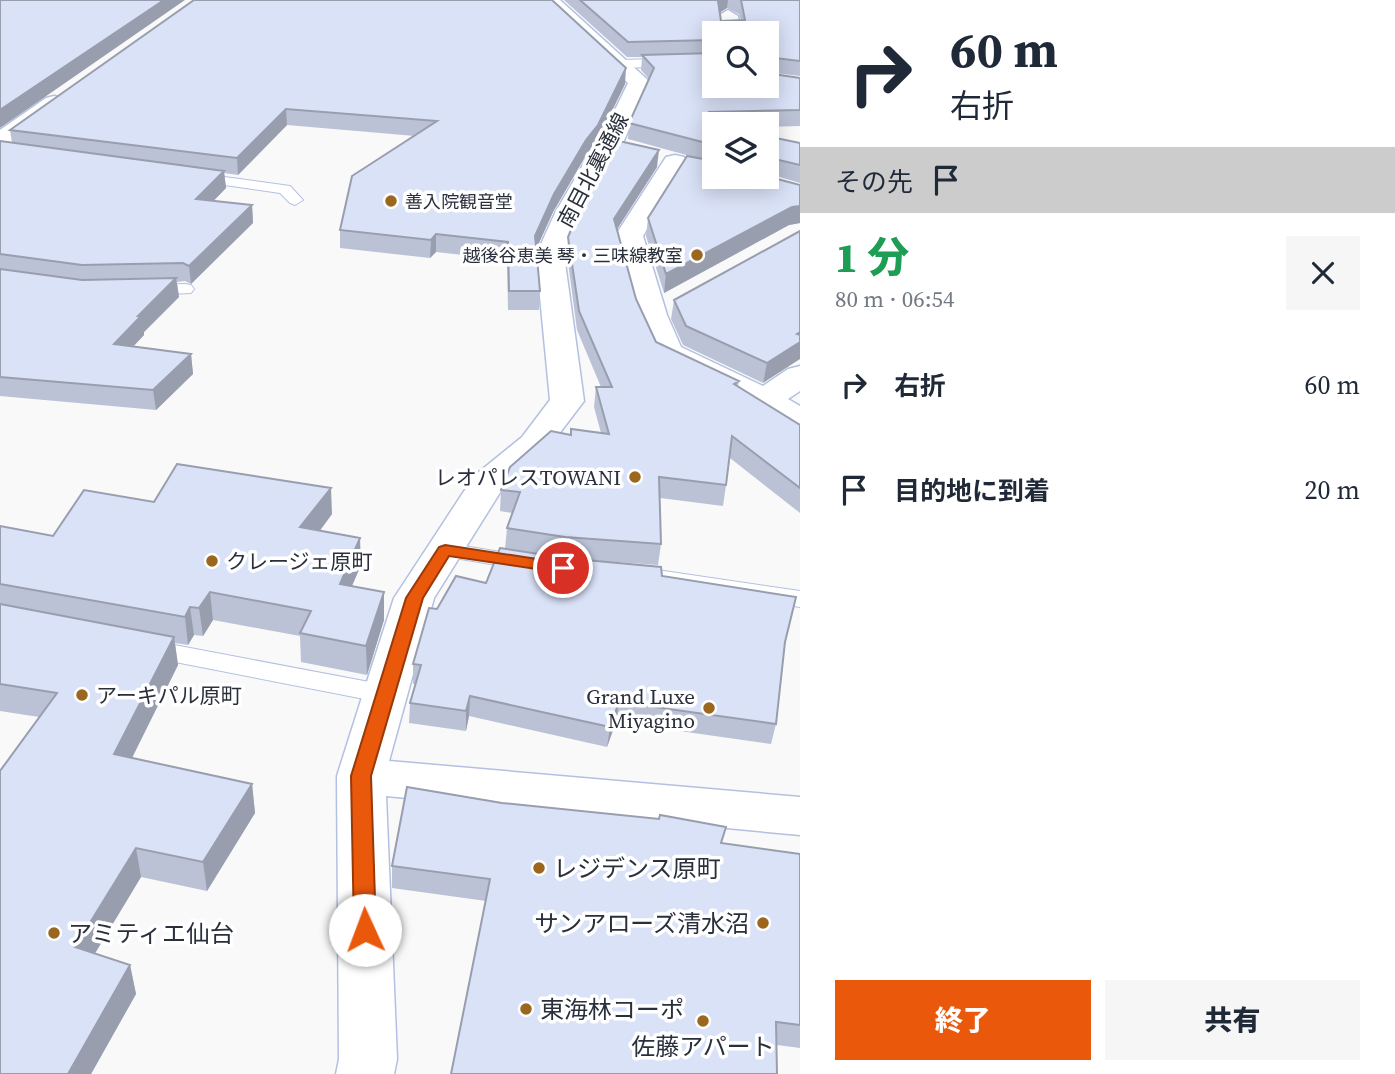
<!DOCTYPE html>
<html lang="ja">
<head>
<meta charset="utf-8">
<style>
	body { margin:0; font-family:"Source Serif 4","Noto Sans JP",serif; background:#f6f6f7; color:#1f2937; height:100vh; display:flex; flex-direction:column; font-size:26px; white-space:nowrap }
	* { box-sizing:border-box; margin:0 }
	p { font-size:23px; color:#747a83 }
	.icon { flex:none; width:38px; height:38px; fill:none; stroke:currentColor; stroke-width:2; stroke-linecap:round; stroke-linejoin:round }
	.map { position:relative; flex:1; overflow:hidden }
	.sheet { display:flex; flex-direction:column; background:#fff; width:595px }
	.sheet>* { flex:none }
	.guide { background:#fff; color:#1f2937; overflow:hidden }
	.buttons { position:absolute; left:702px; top:21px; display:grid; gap:14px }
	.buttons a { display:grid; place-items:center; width:77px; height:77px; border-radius:0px; background:#fff; box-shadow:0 4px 18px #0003; font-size:35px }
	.pin { position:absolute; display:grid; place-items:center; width:60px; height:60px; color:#fff; margin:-30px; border:4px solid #fff; border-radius:50%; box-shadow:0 2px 7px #0007 }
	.me { position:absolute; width:77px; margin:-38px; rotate:358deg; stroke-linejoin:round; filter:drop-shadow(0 0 5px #0008) }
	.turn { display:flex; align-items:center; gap:24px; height:147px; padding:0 35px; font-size:32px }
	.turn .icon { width:91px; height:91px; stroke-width:2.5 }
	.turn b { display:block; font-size:49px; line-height:60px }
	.then { display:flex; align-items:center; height:66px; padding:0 35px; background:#0003; gap:14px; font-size:26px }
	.round { display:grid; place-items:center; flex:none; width:74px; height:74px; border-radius:0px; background:#f6f6f7 }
	.overview { display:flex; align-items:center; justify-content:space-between; height:119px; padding:0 35px }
	h1 { font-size:42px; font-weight:800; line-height:52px; color:#1e9e55 }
	.cta { display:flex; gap:14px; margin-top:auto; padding:14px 35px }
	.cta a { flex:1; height:80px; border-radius:0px; background:#ea580c; color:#fff; font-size:28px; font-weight:800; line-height:80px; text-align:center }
	.cta a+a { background:#f6f6f7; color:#1f2937 }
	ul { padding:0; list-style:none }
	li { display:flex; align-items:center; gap:21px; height:105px; padding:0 35px }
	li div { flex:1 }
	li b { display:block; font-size:26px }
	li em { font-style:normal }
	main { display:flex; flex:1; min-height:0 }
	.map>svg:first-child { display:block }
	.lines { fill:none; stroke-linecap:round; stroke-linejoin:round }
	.service-casing { stroke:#b4c0e2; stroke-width:2 }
	.minor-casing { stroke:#b4c0e2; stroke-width:3 }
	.service { fill:#fff; fill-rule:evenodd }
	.minor { fill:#fff; fill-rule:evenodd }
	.wall { fill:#bbc2d5; fill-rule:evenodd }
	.shaded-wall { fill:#999eae }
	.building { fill:#dae2f8; stroke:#999eae; stroke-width:2 }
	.route { fill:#ea580c; stroke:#983908; stroke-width:2 }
	.poi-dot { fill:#9b661e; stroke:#fff; stroke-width:2.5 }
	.labels { text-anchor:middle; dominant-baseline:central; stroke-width:7; stroke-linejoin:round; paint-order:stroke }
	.far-poi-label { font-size:18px; fill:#2a2f3c; stroke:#fff; text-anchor:start }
	.street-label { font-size:21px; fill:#2a2f3c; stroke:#fff }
	.poi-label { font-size:21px; fill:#2a2f3c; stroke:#fff; text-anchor:end }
	.near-poi-label { font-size:24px; fill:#2a2f3c; stroke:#fff; text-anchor:start }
</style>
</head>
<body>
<main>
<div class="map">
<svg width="800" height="1074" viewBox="0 0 800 1074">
	<rect width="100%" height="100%" fill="#f9f9f9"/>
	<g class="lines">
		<defs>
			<path id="service" d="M714,57V65L621,68L615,64L621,60Z
				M195,173L290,186L303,200L295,205L290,203L280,193L190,180L188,177L190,174Z
				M185,284L191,285L194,289L191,293L146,295L137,290L146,285Z
				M445,543L526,556L534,558L538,563L534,568L526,570L437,555L433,550L437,545Z
				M630,566L800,591V607L622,578L618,573L622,568Z
				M148,640L385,685L394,687L398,694L394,701L385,703L139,655L135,649L139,643Z"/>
			<path id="minor" d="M540,0H560L650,82L622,145L610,161L581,213L564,255L584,401L546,451L501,491L434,598L389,761L800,797V835L386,796L397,1059L394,1074H336L339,1059L337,776L363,694L394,598L400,589L474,476L522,437L550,400L536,255L555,213L587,158L599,143L628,83Z
				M728,10L738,16L741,33H721L718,16Z
				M54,96L62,98L65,103L62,108L8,146L0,148V130L46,98Z
				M675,155L684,157L687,162L643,236L667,315L681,347L763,386L788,369L800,366V391L788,399L800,406V431L788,428L753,406L656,360C634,328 626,274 615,236L666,157Z"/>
		</defs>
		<use href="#service" class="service-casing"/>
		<use href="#minor" class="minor-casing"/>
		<use href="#service" class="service"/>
		<use href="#minor" class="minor"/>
	</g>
	<path class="wall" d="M564,0H800V76L766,72V33H714V86L800,78V126L766,127V124H714V177L800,185V223L789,225L664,293L646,236L648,218L701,159L628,139L629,123L649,79L641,70L642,57H627ZM727,8L739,14L741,20L721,21L720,12Z
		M625,84L597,142L585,157L553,212L536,249L540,291L539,310H508L507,260L436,252L430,258L340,248V230L415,136L287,125L238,175L224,173L226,188L213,201L252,205L253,223L191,284L185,281L177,282L179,297L144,332V335L134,346L191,354L193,374L156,410L0,396V141L12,143L10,130Z
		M766,136L800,143V183L766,173Z
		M657,167L617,229L636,299L656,342L739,381L738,386L800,425V513L730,458L723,506L660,498L661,544L658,565L589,560L662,576L784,644L776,724L771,744L616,722L607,747L469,716L466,731L409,723L410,703L415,684H413V664L437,609L486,583L505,549L507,528L512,513L500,511L501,490L571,435L601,433L594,407L596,387H601L577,330L567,255L568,237Z
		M800,231L763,383L683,345L671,319L674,300Z
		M154,502L332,514L320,531L361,565L352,586L384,620L367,675L301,662L300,636L213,620L203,636L194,635L188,645L175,643L178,665L132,758L252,784L255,813L207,891L141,877L95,953L130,965L136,994L91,1074L39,717L0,711V526L53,536Z
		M722,843L800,854V1048L777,1045L486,901L392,888V866Z"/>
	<path class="shaded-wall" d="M164,0H185L0,128V110Z
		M719,0H728L727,8L716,15L718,1Z
		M626,68L625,84L597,142L585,157L553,212L534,254L535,236L554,194Z
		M286,109L287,125L238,175L237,158Z
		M659,150L657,167L612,237L614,219Z
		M224,171L226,188L198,217L196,199Z
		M252,205L253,223L191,284L189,266Z
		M800,206V223L789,225L664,293L666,274L792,207Z
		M436,234V252L430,258L431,240Z
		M176,278L179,297L144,332V335L117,363L114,344L138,316Z
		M800,332V359L763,383L767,363Z
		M191,354L193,374L156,410L153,390Z
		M331,488L332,514L302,554L300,527Z
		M360,538L361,565L341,611L340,584Z
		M210,592L213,620L203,636L199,608Z
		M384,592V620L367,675L366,646Z
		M190,607L194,635L188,645L185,617Z
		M174,637L178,665L120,782L114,754Z
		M470,696L469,716L466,731V711Z
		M619,702L616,722L607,747L610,727Z
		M252,784L255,813L207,891L203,862Z
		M136,848L141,877L82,975L75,947Z
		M130,965L136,994L91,1074H68Z"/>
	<path class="building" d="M0,0H164L0,110Z
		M194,0H552L626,68L598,125L586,140L554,194L535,236L540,291H509L508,242L436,234L431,240L340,230L352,176L437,121L286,109L237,158L10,130Z
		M580,0H719L718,1L721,21L745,20L741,0H800V61L767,57L766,58V33H714V40L628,42Z
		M714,53V86H766V73L800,78V110L709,112L708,122L718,124H714V145L629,123L654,68L642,55Z
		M766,136L800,143V165L766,157Z
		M0,141L224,171L196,199L252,205L189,266L183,263L82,265L0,254Z
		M619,141L659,150L614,219L636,299L656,342L739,381L734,384L800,425V488L732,436L726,485L659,477L661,544L565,537L507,528L520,492L501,490L510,467L551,431L571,435V429L609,434L596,387H612L579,311L568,237L585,197Z
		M687,156L714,161V177L766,176L800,185V206L792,207L666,274L648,218Z
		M800,231V332L797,334L800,335V342L767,363L686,326L674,300Z
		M0,269L82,280L176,278L138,316H141L114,344L191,354L153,390L0,377Z
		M177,464L331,488L300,527L360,538L340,584L384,592L366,646L300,633L311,611L210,592L199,608L190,607L185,617L0,584V526L53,536L84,490L154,502Z
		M500,548L564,558L661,567L662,576L796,597L785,642L776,724L619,702L610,727L470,696L466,711L410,703L421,665L413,664L429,608L437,609L456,576L486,583Z
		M0,604L174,637L114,754L252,784L203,862L136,848L75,947L130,965L68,1074H0V771L57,693L0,684Z
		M407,787L502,803L659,819L660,815L726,827L721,843L800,854V1025L776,1022L777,1074H451L490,879L392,866Z"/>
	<path class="route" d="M445,545L563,563L571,568L563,573L449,556L423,598L371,776L376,930L373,937L365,939L357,937L354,930L351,776L406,598L439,547Z"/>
	<g class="poi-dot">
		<circle cx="391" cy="201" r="7"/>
		<circle cx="697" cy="255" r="7"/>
		<circle cx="635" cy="477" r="7"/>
		<circle cx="212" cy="561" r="7"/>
		<circle cx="82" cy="695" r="7"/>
		<circle cx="709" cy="708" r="7"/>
		<circle cx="539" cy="868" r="7"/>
		<circle cx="763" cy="923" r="7"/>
		<circle cx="54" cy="933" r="7"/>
		<circle cx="526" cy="1009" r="7"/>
		<circle cx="703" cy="1021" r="7"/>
	</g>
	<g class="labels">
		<g class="far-poi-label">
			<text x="405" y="201">善入院観音堂</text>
			<text x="683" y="255" text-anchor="end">越後谷恵美 琴・三味線教室</text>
		</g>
		<g class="street-label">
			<text transform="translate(593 170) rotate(-62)">南目北裏通線</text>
		</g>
		<g class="poi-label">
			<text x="621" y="477">レオパレスTOWANI</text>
			<text x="226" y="561" text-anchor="start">クレージェ原町</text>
			<text x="96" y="695" text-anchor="start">アーキパル原町</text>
			<text x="695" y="696">Grand Luxe<tspan x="695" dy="24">Miyagino</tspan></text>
		</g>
		<g class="near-poi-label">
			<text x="553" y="868">レジデンス原町</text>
			<text x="749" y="923" text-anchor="end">サンアローズ清水沼</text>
			<text x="68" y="933">アミティエ仙台</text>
			<text x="540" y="1009">東海林コーポ</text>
			<text x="703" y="1046" text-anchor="middle">佐藤アパート</text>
		</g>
	</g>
</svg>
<div class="buttons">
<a><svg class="icon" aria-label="search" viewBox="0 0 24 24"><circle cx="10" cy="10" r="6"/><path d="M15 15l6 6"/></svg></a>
<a><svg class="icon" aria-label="layers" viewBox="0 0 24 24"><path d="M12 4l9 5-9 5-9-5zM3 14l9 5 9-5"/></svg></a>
</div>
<div class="pin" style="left:563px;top:568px;background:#d93025"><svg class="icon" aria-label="arrive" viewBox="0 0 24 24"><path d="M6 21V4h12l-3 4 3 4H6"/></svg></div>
<svg class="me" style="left:365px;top:930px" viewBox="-20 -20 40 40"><circle r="19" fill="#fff"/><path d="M0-13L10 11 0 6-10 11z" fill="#ea580c"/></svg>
</div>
<section class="sheet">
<div class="guide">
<div class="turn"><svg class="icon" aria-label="right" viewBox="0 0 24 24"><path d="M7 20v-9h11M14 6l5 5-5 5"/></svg><div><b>60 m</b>右折</div></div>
<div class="then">その先<svg class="icon" aria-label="arrive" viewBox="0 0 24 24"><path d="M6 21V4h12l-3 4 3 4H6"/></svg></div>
</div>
<div class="overview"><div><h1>1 分</h1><p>80 m · 06:54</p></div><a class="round"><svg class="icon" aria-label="close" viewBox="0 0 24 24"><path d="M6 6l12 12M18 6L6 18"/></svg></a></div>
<ul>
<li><svg class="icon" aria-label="right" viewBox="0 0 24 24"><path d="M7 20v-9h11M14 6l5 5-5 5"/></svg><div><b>右折</b></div><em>60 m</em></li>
<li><svg class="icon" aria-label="arrive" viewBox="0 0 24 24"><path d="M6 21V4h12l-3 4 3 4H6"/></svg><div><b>目的地に到着</b></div><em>20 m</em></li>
</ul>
<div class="cta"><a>終了</a><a>共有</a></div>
</section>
</main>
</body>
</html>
